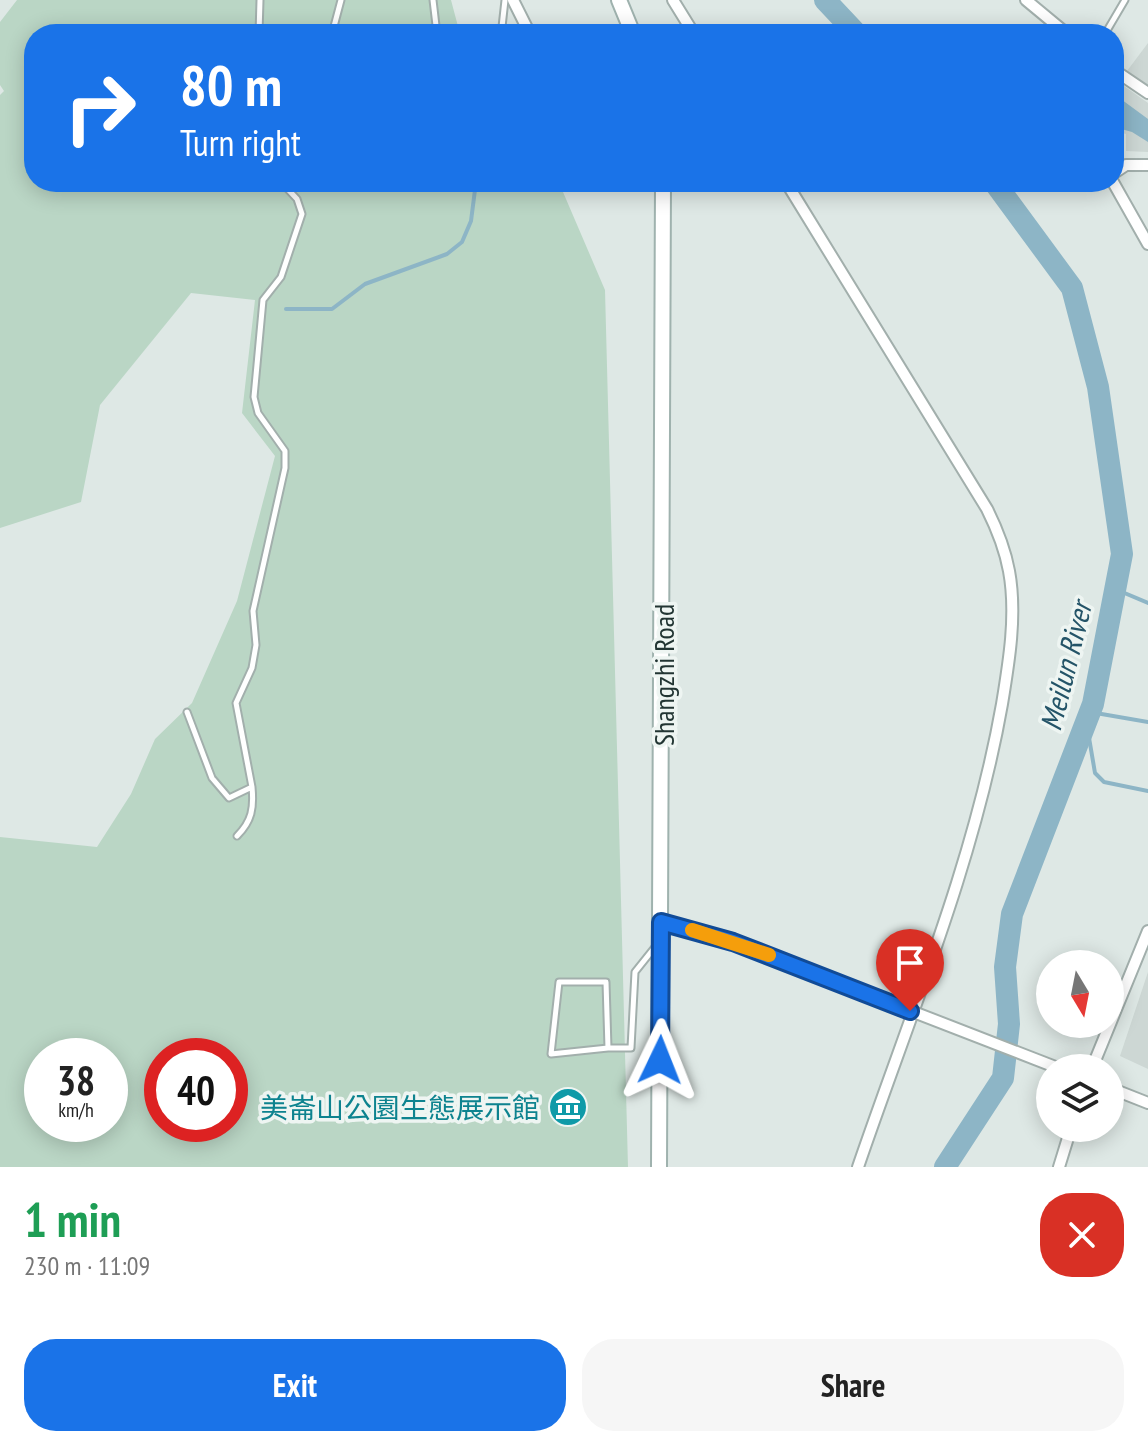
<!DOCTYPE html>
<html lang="en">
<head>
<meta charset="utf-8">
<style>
	body { margin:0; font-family:"PT Sans Narrow","Noto Sans TC",sans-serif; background:#f6f6f6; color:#222; height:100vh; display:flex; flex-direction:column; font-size:30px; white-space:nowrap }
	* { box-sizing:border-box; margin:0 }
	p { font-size:26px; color:#767676 }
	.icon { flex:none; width:44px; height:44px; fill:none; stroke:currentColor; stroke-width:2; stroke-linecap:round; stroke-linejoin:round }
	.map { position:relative; height:1167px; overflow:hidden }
	.side { display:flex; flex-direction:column; background:#fff; flex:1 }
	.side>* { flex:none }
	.top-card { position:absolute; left:24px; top:24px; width:1100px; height:168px; border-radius:32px; box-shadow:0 4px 20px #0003; background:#1a73e8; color:#fff; overflow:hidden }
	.needle { width:52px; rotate:170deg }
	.tools { position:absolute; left:1036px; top:950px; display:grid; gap:16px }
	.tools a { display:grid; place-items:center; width:88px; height:88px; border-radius:50%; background:#fff; box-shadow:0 4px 20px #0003; font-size:40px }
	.speed { position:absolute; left:24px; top:1038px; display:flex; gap:16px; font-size:40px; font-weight:700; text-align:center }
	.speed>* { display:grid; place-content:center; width:104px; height:104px; border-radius:50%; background:#fff; box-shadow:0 4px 20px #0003; line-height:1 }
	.speed small { font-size:20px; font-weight:400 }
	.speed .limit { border:12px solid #d22; background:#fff; color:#111 }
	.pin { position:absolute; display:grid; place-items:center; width:68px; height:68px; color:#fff; margin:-82px -34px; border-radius:50% 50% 50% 0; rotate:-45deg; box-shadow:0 0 8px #0007 }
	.pin .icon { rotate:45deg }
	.me { position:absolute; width:88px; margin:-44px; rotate:2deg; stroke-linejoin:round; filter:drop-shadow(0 0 6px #0008) }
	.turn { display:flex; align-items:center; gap:28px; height:168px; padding:0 24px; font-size:36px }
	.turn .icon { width:104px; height:104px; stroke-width:2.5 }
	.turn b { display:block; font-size:56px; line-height:68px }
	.round { display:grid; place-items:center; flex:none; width:84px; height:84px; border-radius:32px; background:#f6f6f6 }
	.head { display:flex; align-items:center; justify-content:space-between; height:136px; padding:0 24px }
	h1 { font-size:48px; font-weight:700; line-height:60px; color:#1e9e55 }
	.action { display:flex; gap:16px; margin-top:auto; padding:16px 24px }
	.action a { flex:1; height:92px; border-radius:32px; background:#1a73e8; color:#fff; font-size:32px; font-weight:700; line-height:92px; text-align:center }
	.action a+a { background:#f6f6f6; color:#222 }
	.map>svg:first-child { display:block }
	.built { fill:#cdd7d4 }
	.green { fill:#bad6c5; fill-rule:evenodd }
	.water { fill:#8db5c6 }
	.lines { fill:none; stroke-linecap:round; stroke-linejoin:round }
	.stream { stroke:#8db5c6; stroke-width:4 }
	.river { stroke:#8db5c6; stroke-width:22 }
	.lane-casing { stroke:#a2afac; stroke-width:9 }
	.street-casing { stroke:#a2afac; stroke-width:14 }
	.secondary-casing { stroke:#9fb2ae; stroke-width:18 }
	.lane { stroke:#fff; stroke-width:5 }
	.street { stroke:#fff; stroke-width:10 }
	.secondary { stroke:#fff; stroke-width:14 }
	.street-bridge-casing { stroke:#a2afac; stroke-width:14; stroke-linecap:butt }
	.street-bridge { stroke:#fff; stroke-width:10 }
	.route-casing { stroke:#114b97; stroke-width:20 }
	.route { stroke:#1a73e8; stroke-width:14 }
	.slow { stroke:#f59e0b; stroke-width:14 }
	.labels { text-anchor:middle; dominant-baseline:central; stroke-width:7; stroke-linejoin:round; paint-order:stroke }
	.street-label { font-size:28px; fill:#223533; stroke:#eef5f2 }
	.culture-label { font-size:28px; fill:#0d838f; stroke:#eef5f2; text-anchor:end }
	.water-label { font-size:30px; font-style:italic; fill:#245468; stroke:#eef5f2 }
</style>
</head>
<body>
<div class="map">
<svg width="1148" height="1167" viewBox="0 0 1148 1167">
	<rect width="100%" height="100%" fill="#dee8e5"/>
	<path class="built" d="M1148,43V85L1127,71Z
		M1114,79L1148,103V152L1126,151V134L1114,131Z
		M1148,972V1069L1120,1056Z"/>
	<path class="green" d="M17,0H451L460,34H34V182H557L560,185L605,290L628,1167H0V837L97,847L131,794L155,739L192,703L237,601L275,456L242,413L255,300L191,293L100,405L81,502L0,528V95L4,91L0,85V22ZM42,1056H110V1124H42ZM162,1056H230V1124H162Z"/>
	<path class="water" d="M1114,94L1148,119V142L1132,132L1114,127Z"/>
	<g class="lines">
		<path class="stream" d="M286,309H332L365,284L447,254L462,242L471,221L476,182
			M1115,589L1148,603
			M1090,712L1148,722
			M1086,720L1095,773L1104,782L1148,791"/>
		<path class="river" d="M825,0L857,34
			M945,1167L1003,1078L1009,1024L1005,967L1012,914L1093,704L1122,554L1098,387L1072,288L994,182"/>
		<defs>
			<path id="lane" d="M433,0L437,34
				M502,27L505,0
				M259,34L260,0
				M332,34L341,0
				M1105,34L1125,0
				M187,712L212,778L229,798L252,787L236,703L252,668L256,645L253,611L285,468V451L258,413L254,397L263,300L281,277L302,214L297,199L281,182
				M237,836C252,821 254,808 252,787
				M608,1048L551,1054L559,982H606L608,1048H631L635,972L655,947"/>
			<path id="street" d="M513,0L530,34
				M673,0L694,34
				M1026,0L1067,34
				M1114,70L1148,93
				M1114,173L1126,165H1148
				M786,182L987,509C997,529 1005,549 1009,571C1017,614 1009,662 1002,704C974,863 910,1015 858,1167
				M1113,182L1148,244
				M661,922L733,942
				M1110,1024L1148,931
				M1092,1068L1110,1024
				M1110,1088L1148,1103
				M1059,1167L1071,1128"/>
			<path id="secondary" d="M619,0L633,34
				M659,1167L663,182"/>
		</defs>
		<use href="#lane" class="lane-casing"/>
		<use href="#street" class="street-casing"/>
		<use href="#secondary" class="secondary-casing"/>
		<use href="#lane" class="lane"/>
		<use href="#street" class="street"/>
		<use href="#secondary" class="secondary"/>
		<defs>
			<path id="street-bridge" d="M733,942L1058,1068"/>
		</defs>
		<use href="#street-bridge" class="street-bridge-casing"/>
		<use href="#street-bridge" class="street-bridge"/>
	</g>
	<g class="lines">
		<defs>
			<path id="route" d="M660,1060L661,922L733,942L910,1011"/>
		</defs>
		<use href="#route" class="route-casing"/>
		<use href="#route" class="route"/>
		<path class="slow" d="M692,930L769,955"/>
	</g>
	<defs>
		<symbol id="museum-disc" viewBox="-11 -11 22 22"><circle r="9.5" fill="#0f9aa8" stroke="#eef5f2"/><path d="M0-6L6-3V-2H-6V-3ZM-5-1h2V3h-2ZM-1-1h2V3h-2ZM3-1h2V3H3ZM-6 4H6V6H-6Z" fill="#fff"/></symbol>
	</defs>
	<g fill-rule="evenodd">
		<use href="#museum-disc" x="546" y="1085" width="44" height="44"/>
	</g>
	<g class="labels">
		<g class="street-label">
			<text transform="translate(663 675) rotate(-90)">Shangzhi Road</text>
		</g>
		<g class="culture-label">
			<text x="540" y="1107">美崙山公園生態展示館</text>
		</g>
		<g class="water-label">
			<text transform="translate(1065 666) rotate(-76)">Meilun River</text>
		</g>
	</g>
</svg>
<div class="tools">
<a><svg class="needle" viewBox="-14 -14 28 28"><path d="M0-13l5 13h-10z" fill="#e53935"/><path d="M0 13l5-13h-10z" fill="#767676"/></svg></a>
<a><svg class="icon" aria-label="layers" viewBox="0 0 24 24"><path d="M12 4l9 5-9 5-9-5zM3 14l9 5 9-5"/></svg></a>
</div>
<div class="speed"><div>38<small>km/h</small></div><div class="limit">40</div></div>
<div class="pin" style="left:910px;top:1011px;background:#d93025"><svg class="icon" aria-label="arrive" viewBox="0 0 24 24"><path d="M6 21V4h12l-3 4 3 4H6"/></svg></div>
<svg class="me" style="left:660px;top:1060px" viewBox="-20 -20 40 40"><path d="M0-17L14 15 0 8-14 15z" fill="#1a73e8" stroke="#fff" stroke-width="4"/></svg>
<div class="top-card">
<div class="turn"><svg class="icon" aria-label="right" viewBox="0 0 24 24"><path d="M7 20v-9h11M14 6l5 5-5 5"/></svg><div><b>80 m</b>Turn right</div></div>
</div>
</div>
<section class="side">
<div class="head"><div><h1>1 min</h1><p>230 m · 11:09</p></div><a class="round" style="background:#d93025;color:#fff"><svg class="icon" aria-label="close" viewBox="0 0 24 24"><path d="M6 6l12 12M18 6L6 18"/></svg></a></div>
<div class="action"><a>Exit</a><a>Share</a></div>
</section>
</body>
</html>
